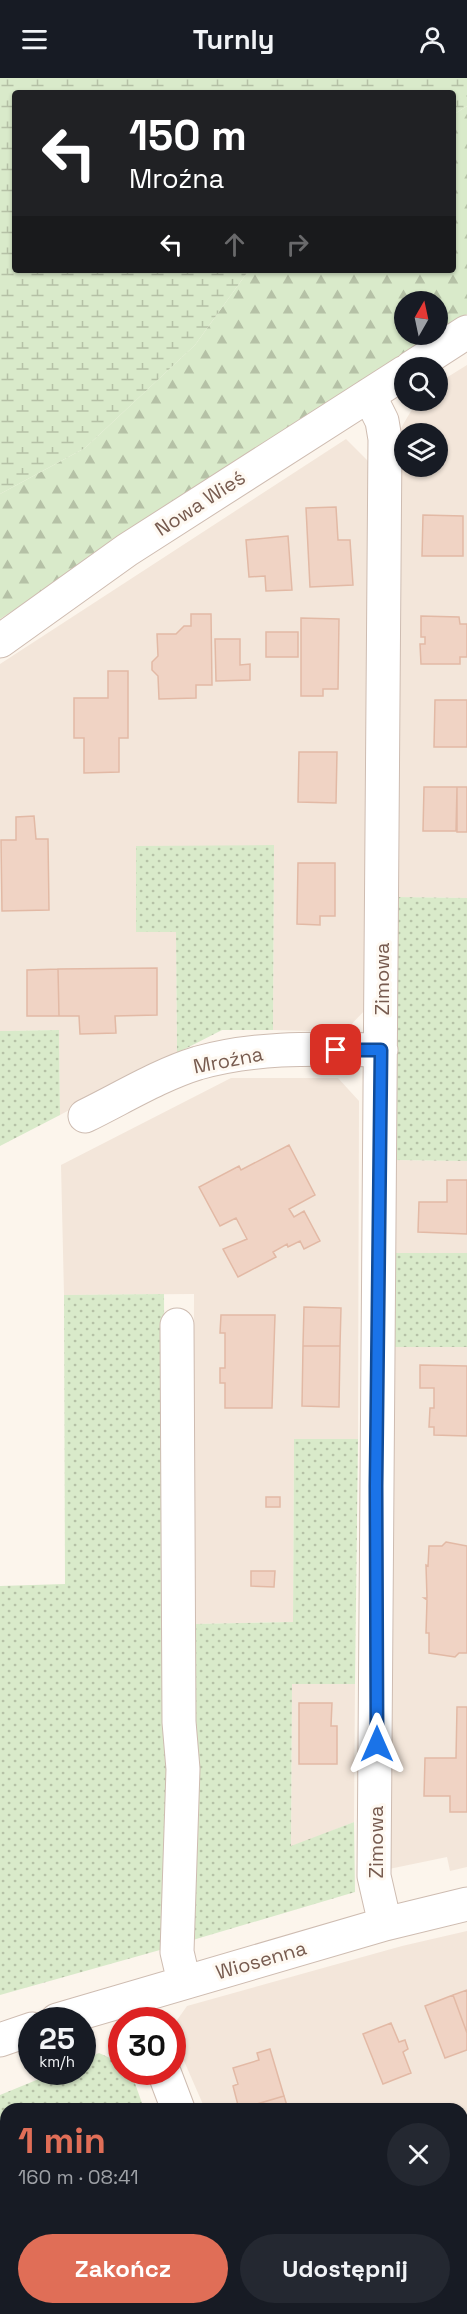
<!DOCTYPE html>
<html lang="pl">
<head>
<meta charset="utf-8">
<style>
	body { margin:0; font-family:"Space Grotesk",sans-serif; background:#242831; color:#f1f3f6; height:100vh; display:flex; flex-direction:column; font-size:22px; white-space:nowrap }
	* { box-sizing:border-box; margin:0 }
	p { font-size:20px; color:#9ea1a6 }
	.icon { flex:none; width:33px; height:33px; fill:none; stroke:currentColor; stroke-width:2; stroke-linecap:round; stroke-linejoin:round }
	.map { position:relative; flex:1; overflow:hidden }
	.panel { position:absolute; left:0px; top:2025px; width:468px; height:212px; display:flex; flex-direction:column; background:#171b24; border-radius:18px 18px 0 0; box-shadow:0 2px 4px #0004 }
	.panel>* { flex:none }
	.hud { position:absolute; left:12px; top:12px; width:444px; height:183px; border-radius:6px; box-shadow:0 2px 4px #0004; background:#202124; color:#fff; overflow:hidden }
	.needle { width:39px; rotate:9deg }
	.controls { position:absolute; left:394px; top:213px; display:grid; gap:12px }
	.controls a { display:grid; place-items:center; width:54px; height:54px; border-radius:50%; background:#171b24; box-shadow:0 2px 4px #0004; font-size:30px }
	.speed { position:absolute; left:18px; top:1929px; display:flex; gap:12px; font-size:30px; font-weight:700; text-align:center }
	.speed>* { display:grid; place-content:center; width:78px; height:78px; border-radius:50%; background:#171b24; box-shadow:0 2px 4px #0004; line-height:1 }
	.speed small { font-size:15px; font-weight:400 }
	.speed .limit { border:9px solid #d22; background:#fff; color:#111 }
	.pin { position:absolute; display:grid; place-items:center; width:51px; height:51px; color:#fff; margin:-26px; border-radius:12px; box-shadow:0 3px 9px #0006 }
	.me { position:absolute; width:66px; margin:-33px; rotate:0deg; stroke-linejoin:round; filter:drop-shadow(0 0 4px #0008) }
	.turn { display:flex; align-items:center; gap:21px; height:126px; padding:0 18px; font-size:27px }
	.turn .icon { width:78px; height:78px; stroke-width:2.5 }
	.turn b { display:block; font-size:42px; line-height:51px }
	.lanes { display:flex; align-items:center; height:57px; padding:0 18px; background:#0003; justify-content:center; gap:30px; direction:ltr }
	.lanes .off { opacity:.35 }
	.round { display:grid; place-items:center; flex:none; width:63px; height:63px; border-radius:32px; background:#242831 }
	.summary { display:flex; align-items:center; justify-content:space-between; height:102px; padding:0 18px }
	h1 { font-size:36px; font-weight:700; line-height:45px; color:#e06e57 }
	.cta { display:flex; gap:12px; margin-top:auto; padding:12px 18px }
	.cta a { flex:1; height:69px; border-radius:36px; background:#e06e57; color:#fff; font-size:24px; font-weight:700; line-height:69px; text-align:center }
	.cta a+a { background:#242831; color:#f1f3f6 }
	header { display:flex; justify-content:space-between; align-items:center; height:78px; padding:0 18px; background:#171b24; font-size:27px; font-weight:700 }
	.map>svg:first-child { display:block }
	.residential { fill:#f3e6da; fill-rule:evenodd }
	.grass { fill:url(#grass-dots) }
	.forest { fill:url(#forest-firs) }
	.wetland { fill:url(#wetland-marsh) }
	.building { fill:#f0d3c4; stroke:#e2b9a5; stroke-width:1.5 }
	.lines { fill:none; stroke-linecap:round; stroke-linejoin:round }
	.minor-casing { stroke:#cebcb1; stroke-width:35 }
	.minor { stroke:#fff; stroke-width:33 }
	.route-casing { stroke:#114b97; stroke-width:15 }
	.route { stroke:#1a73e8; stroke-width:10 }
	.labels { text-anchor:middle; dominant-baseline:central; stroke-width:6; stroke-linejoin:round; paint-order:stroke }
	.street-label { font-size:20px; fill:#775b4f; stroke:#fef9f2 }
</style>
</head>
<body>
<header><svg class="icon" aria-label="menu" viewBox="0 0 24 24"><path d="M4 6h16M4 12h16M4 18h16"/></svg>Turnly<svg class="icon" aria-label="person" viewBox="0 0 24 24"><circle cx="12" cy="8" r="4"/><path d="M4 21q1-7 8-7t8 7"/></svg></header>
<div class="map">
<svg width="467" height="2236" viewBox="0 0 467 2236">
	<defs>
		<pattern id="grass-dots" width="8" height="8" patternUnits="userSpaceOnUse" patternTransform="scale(1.5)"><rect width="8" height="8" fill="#d9eaca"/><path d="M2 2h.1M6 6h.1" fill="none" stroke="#b5c1a6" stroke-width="1.8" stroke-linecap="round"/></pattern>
		<pattern id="forest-firs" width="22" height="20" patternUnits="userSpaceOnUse" patternTransform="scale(1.5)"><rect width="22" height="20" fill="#d9eaca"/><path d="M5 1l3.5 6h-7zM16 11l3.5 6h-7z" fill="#b5c1a6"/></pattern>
		<pattern id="wetland-marsh" width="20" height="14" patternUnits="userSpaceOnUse" patternTransform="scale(1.5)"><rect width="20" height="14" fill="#d9eaca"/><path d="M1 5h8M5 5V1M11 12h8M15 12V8" fill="none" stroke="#b5c1a6"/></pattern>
	</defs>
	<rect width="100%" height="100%" fill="#fcf5ec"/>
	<path class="residential" d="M467,287V820L396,819L401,350L411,333L422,323L438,322V305ZM405,356H438V388H405Z
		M346,361L370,385L367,930L344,954L273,952L274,767L176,854L177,975L60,1037L59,952L0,953V586Z
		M231,1000H338L359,1023L358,1361H294L293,1544L193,1546L194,1216L64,1217L61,1087Z
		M394,1082L467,1083V1175H392Z
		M392,1269H467V1789L450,1793L447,1779L389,1791Z
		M292,1606H355L354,1744L291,1769Z
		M467,1853V2236H283L281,2231L462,2230V2031H205L174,1960L175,1945L187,1928L402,1868Z
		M6,2112V2230L198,2231L183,2236H3L0,2227V2114Z"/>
	<path class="grass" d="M274,767L273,952H222L177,975L176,854H136V768Z
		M395,819L467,820V1083L394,1082Z
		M59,952L60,1037L0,1068V953Z
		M392,1175H467V1269H392Z
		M164,1216L167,1870L0,1917V1508L65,1506L64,1217Z
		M294,1361H358L355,1606H292L291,1768L354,1744L355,1814L186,1864L193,1546L293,1544Z
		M99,1975L121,1985L122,1994H131L144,2031H6V2112L0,2114V2017L56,1994H82L83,1982Z"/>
	<path class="forest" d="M467,28V236L438,254V224H405V256L435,257L0,541V416L85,370L195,267L249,192H453V37Z"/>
	<path class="wetland" d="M0,0H467V28L453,37V15H15V192H249L195,267L85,370L0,416Z"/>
	<path class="building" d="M336,429L338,462H350L353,507L310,509L306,430Z
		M423,437L463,438V478H422Z
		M288,458L292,512L266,513L265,498L249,499L246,462Z
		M191,536H211L212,607H196V620L159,621L158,598L152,592V584L158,578L157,556H176L184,548H191Z
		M421,538L459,539L460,546H467V579H460V586H421L420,566H425V559H421Z
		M301,540L339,541L338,611H323V618H301Z
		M266,554H298V579H266Z
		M215,561H240V587L250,586V602L216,603Z
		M108,593H128V660H119V694L84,695V660H74V620H108Z
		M435,622H467V669H434Z
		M299,674H337L336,725L298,724Z
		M424,709H457L456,753H423Z
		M457,709H467V754H457Z
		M34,738L36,761H48L49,832L2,833L1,762H16V739Z
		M298,785H335V838H320V847L297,846Z
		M157,890V937L115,938L116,955L80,956L79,938H59L58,891Z
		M58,891L59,938H27V892Z
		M289,1067L315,1117L289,1131L294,1139L304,1133L320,1163L304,1171L300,1163L288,1169L287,1166L273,1174L276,1179L238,1199L223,1171L247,1161L236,1140L220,1148L199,1109L239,1088L241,1092Z
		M447,1102H467V1156L418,1154L419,1124H447Z
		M304,1229L341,1230L340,1268H303Z
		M221,1237H275L272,1330H225V1305H220V1290H225V1255H220Z
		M303,1268H340L339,1329L302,1328Z
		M420,1287L467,1288V1358L434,1357V1349H429L430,1330H434V1310H420Z
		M266,1419H280V1429H266Z
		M446,1464L467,1468V1575H459L455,1579L429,1575V1555H426L427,1522L424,1520H427L426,1487L428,1488L429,1468H442Z
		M251,1493H275L274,1509L251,1508Z
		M299,1625H332L331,1648H337V1686H299Z
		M457,1629H467V1734H450V1718H424L425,1680H456Z
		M467,1912V1955L453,1917Z
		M453,1917L467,1955V1972L445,1980L425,1928Z
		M391,1945L399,1964L405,1962L408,1971L403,1974L411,1995L383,2006L363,1956Z
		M270,1971L284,2018L239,2031L233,2008L238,2006L233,1990L259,1982L257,1975Z
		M284,2018L288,2031H240Z
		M6,2125V2179L0,2163V2128Z
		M463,2216L467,2236H438L436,2230H462Z
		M25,2230H83L85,2236H27Z"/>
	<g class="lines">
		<defs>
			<path id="minor" d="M411,290L467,254
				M369,317L382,343L385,361L374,1798L385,1846
				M0,563L127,472L405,294
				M85,1038C122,1020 159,997 198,985C258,968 320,971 381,972
				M177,1247L179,1644L183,1691L177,1874L184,1904
				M57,1942L385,1846L467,1826
				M0,1962L32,1951
				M164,1994L178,2031
				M462,2159L467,2157
				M255,2236L269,2230"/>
		</defs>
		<use href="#minor" class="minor-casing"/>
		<use href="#minor" class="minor"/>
	</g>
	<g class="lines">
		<defs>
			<path id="route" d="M336,972H381L376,1408L377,1666"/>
		</defs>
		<use href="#route" class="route-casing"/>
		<use href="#route" class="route"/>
	</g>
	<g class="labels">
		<g class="street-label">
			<text transform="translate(200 425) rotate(-33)">Nowa Wieś</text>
			<text transform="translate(382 901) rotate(-90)">Zimowa</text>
			<text transform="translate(228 982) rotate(-11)">Mroźna</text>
			<text transform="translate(376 1764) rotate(-90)">Zimowa</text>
			<text transform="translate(261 1882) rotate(-16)">Wiosenna</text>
		</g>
	</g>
</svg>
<div class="controls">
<a><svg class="needle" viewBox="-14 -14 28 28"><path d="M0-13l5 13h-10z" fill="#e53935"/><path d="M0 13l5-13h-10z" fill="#9ea1a6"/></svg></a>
<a><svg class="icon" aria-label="search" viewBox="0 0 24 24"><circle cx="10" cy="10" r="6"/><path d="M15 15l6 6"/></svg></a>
<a><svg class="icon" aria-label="layers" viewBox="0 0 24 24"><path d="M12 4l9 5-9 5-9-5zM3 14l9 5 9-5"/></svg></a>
</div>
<div class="speed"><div>25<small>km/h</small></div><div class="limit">30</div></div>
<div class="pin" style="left:336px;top:972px;background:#d93025"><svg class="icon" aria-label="arrive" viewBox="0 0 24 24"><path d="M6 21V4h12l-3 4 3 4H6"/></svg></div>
<svg class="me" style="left:377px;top:1666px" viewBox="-20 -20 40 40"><path d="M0-17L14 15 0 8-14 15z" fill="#1a73e8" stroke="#fff" stroke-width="4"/></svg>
<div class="hud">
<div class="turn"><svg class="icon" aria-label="left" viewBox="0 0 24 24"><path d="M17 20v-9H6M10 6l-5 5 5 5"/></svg><div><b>150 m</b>Mroźna</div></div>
<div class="lanes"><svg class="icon" aria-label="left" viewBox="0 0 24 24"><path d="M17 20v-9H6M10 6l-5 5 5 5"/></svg><svg class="icon off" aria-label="ahead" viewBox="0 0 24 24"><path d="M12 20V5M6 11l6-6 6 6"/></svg><svg class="icon off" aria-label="right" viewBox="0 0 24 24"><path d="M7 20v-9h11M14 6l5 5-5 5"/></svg></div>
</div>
<section class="panel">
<div class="summary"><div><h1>1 min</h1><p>160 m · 08:41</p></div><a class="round"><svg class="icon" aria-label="close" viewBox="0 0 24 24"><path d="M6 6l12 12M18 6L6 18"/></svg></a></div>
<div class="cta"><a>Zakończ</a><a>Udostępnij</a></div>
</section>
</div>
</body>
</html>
